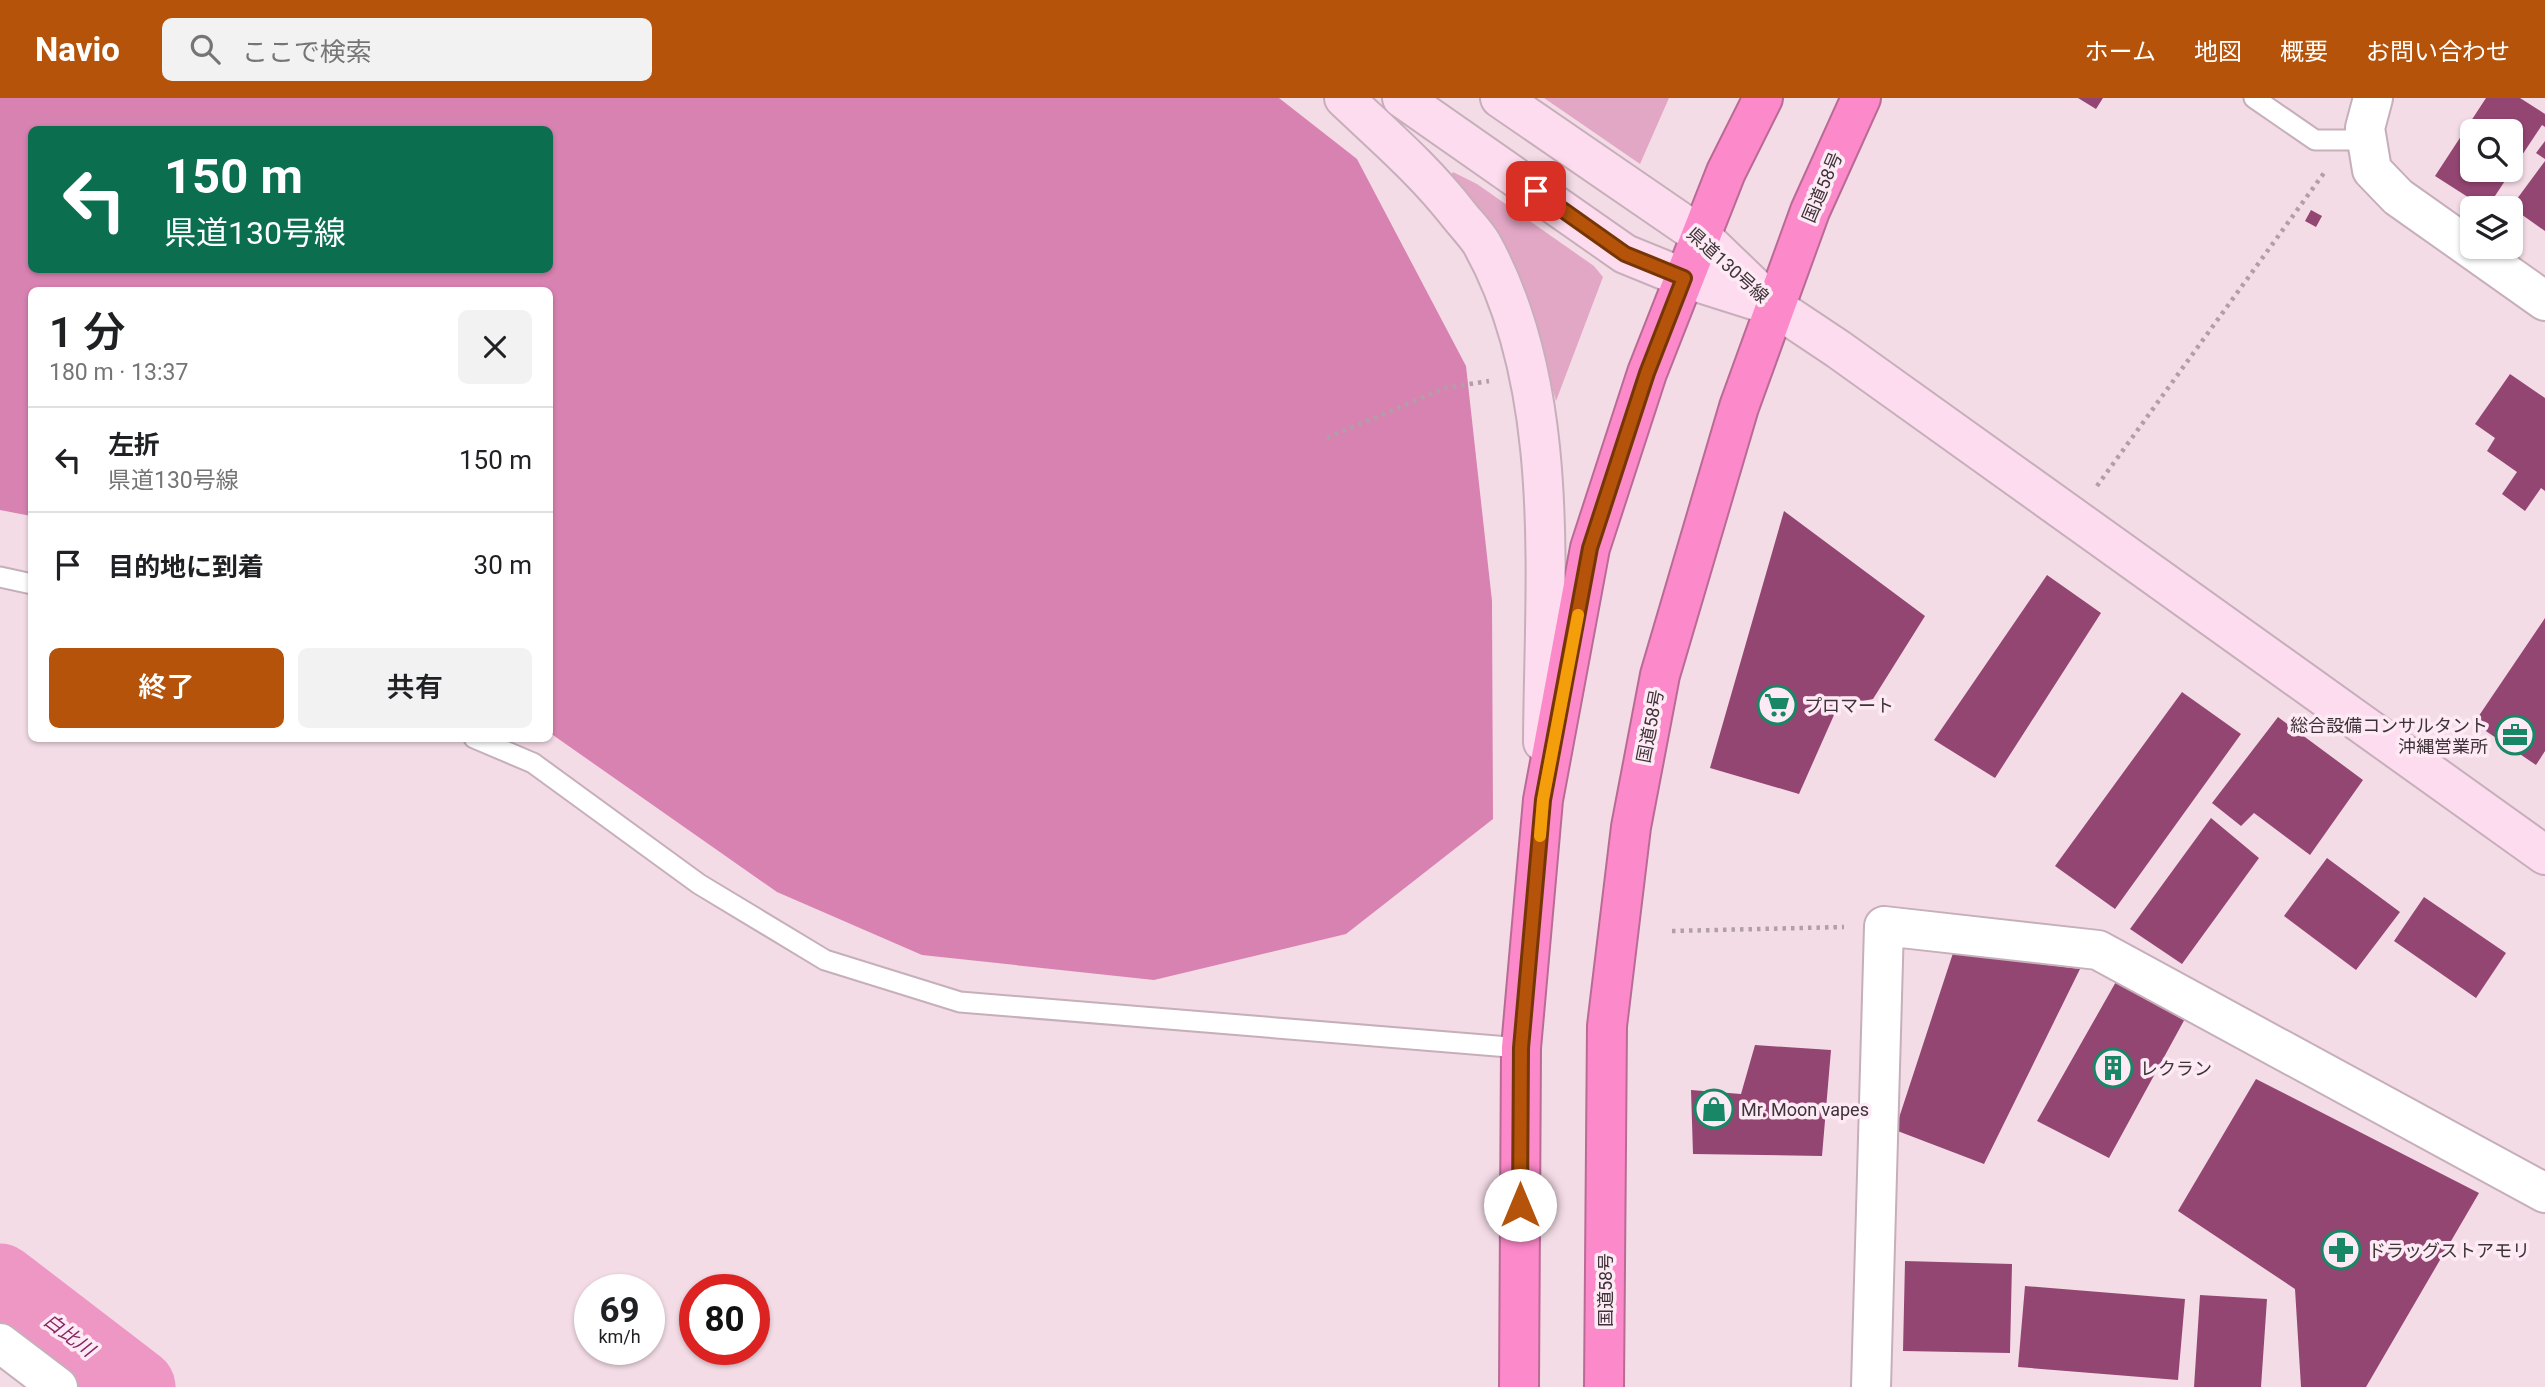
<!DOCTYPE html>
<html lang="ja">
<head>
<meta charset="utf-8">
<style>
	body { margin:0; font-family:Roboto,"Noto Sans JP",sans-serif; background:#f2f2f2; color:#202124; height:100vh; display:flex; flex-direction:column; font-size:26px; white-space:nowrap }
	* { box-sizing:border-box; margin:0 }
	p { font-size:23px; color:#757577 }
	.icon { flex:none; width:38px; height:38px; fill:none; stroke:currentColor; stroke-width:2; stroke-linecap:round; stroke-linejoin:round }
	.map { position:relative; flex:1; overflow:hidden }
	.sheet { position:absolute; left:28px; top:189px; width:525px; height:455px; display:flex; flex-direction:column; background:#fff; border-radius:10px; box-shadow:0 2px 5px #0004 }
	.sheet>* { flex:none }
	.top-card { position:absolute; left:28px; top:28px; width:525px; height:147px; border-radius:10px; box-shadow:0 2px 5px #0004; background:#0b6e4f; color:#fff; overflow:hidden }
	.controls { position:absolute; left:2460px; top:21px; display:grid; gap:14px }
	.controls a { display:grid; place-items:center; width:63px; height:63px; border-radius:10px; background:#fff; box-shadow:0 2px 5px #0004; font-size:35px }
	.speed { position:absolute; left:574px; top:1176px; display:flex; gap:14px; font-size:35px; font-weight:700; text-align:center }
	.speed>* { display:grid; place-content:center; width:91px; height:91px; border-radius:50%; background:#fff; box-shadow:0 2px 5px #0004; line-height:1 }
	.speed small { font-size:18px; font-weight:400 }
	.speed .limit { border:10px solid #d22; background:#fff; color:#111 }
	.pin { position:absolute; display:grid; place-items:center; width:60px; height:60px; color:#fff; margin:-30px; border-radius:14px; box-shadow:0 4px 10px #0006 }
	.me { position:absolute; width:77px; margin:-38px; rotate:0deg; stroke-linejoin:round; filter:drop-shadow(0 0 5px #0008) }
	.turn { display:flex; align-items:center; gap:24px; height:147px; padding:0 21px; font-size:32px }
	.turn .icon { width:91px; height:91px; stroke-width:2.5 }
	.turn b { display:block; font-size:49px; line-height:60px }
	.round { display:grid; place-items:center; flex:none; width:74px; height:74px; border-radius:10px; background:#f2f2f2 }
	.summary { display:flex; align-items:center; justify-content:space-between; height:119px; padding:0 21px }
	h1 { font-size:42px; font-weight:600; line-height:52px }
	.action { display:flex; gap:14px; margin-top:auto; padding:14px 21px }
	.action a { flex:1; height:80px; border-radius:10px; background:#b45309; color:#fff; font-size:28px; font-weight:600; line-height:80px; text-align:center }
	.action a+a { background:#f2f2f2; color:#202124 }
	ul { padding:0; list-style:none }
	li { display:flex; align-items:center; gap:21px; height:105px; padding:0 21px; border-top:2px solid #e0e0e0 }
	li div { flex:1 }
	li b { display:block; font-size:26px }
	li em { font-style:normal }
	header { display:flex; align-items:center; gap:42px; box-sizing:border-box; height:98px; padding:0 35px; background:#b45309; color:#fff }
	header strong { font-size:33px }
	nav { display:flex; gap:38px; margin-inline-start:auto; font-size:24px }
	.search { width:490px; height:63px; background:#f2f2f2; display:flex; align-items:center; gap:18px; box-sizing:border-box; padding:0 24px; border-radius:10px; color:#757577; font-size:26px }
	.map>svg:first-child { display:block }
	.green { fill:#e3a7c6 }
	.forest { fill:#d882b1; fill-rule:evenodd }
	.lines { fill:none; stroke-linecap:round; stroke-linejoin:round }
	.river { stroke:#ee97c5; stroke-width:77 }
	.building { fill:#944673; fill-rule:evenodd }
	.lane-casing { stroke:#c6afba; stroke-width:23 }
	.street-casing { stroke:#c6afba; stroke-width:42 }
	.secondary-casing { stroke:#c6afba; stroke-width:42 }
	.highway-casing { stroke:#b96b96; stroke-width:42 }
	.path { stroke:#b19ea7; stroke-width:4.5; stroke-dasharray:3.5 5; stroke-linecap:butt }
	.lane { stroke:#fff; stroke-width:19 }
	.street { stroke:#fff; stroke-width:38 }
	.secondary { stroke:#fedcef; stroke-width:38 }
	.highway { stroke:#fc89c9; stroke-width:38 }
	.route-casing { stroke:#753606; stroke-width:18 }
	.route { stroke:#b45309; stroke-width:12 }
	.slow { stroke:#f59e0b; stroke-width:12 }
	.labels { text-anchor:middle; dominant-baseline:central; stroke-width:7; stroke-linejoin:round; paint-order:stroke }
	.street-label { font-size:18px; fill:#3d3338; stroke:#feeaf4 }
	.poi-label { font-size:18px; fill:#3d3338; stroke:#feeaf4; text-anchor:start }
	.water-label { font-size:19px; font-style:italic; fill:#882563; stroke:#feeaf4 }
</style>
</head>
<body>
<header>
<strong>Navio</strong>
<div class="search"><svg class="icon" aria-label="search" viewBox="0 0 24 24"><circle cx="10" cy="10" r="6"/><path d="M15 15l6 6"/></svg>ここで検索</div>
<nav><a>ホーム</a><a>地図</a><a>概要</a><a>お問い合わせ</a></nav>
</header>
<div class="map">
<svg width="2545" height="1289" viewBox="0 0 2545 1289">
	<rect width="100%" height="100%" fill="#f4dce7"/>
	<path class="green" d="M1544,0H1669L1640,66Z
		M1453,74L1477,86L1594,168L1603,179L1556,303L1546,267L1448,83Z"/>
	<path class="forest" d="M0,0H1279L1357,61L1466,268L1492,503L1493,721L1346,836L1154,882L922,857L777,794L550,635V192H32L31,418L0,412ZM32,32H550V172H32Z"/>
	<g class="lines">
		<path class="river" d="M0,1184L137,1289"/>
	</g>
	<path class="building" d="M2078,0H2103L2096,11Z
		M2486,0H2520L2545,16V29L2542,27L2487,110H2485L2435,78ZM2473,33H2511V72H2473Z
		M2545,43V61L2536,55Z
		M2545,63V133L2511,109Z
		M2311,112L2322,118L2316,129L2305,123Z
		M2510,276L2545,300V393L2541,390L2525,413L2502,396L2517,374L2487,353L2495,340L2475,326Z
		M1784,413L1925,518L1873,601L1838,608L1799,696L1710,670Z
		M2047,477L2101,515L1995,680L1934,642Z
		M2545,520V653L2536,667L2474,625Z
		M2182,594L2241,636L2115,811L2055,768Z
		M2278,619L2363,682L2310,757L2254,715L2241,728L2212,705Z
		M2211,720L2259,760L2182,866L2130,831Z
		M2327,760L2400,814L2356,872L2284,818Z
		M2424,799L2506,855L2476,900L2394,843Z
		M1953,855L2080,871L1984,1066L1895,1032Z
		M2117,882L2187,917L2109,1060L2037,1023Z
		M1755,947L1831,952L1822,1058L1693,1056L1691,992L1741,996Z
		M2256,981L2479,1095L2366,1289H2301L2295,1191L2178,1113Z
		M1905,1163L2012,1166L2010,1255L1903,1253Z
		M2025,1188L2185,1201L2178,1282L2018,1269Z
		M2200,1197L2267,1201L2261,1289H2194Z"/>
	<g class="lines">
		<defs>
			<path id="lane" d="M2254,0L2315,42H2367
				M0,479L32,486
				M474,640L533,665L699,786L825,862L960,904L1521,950"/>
			<path id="street" d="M2373,0L2365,30L2372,72L2398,99L2545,203
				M0,1245L58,1289
				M1871,1289L1884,828L2098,852L2545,1095"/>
			<path id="secondary" d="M1344,0C1384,38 1425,73 1459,117C1466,126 1476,136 1482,146C1563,292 1544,483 1543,644
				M1402,0L1625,156L1684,180L1766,206
				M1500,0L1701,138L1775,209L1838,251L2545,757"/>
			<path id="highway" d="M1519,1289L1521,950L1543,702L1590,450L1647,275L1726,74L1763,0
				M1604,1289L1607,928L1631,729L1660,577L1739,309L1810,113L1861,0"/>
		</defs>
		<use href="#lane" class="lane-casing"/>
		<use href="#street" class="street-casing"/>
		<use href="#secondary" class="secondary-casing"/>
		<use href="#highway" class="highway-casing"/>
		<path class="path" d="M1327,340L1445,290L1489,283
			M2097,388L2324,75
			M1672,833L1844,829"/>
		<use href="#lane" class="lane"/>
		<use href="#street" class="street"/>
		<use href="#secondary" class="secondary"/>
		<use href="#highway" class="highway"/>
	</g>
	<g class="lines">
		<defs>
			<path id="route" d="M1520,1107L1521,950L1543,702L1590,450L1647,275L1684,180L1625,156L1536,93"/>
		</defs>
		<use href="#route" class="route-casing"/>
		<use href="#route" class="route"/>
		<path class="slow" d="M1540,738L1543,702L1578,517"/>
	</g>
	<defs>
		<symbol id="supermarket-ring" viewBox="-11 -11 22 22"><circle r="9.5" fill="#feeaf4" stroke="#178765" stroke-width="1.5"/><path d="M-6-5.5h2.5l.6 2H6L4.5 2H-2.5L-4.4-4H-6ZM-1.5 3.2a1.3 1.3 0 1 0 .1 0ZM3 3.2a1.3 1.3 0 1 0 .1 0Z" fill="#178765"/></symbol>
		<symbol id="office-ring" viewBox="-11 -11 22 22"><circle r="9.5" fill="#feeaf4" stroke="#178765" stroke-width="1.5"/><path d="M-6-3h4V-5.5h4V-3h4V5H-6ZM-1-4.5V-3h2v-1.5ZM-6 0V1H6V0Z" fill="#178765"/></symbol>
		<symbol id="building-ring" viewBox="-11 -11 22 22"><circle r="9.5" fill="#feeaf4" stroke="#178765" stroke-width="1.5"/><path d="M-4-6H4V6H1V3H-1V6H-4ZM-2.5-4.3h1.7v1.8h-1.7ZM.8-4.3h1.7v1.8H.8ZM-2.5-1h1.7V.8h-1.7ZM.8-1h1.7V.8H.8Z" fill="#178765"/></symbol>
		<symbol id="shop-ring" viewBox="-11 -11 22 22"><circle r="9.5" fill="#feeaf4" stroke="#178765" stroke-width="1.5"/><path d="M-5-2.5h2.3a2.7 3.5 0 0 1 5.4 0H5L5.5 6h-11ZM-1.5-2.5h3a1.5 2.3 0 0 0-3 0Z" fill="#178765"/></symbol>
		<symbol id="pharmacy-ring" viewBox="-11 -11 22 22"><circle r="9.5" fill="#feeaf4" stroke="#178765" stroke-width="1.5"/><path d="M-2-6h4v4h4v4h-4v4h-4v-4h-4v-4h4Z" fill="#178765"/></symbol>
	</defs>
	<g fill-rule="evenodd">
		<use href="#supermarket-ring" x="1755" y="585" width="44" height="44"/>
		<use href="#office-ring" x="2493" y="615" width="44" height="44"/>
		<use href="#building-ring" x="2091" y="948" width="44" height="44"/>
		<use href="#shop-ring" x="1692" y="989" width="44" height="44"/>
		<use href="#pharmacy-ring" x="2319" y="1130" width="44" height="44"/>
	</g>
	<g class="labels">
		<g class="street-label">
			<text transform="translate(1822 89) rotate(-67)">国道58号</text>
			<text transform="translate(1728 167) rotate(42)">県道130号線</text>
			<text transform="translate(1650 628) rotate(-79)">国道58号</text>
			<text transform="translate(1605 1192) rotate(-90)">国道58号</text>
		</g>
		<g class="poi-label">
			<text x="1804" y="607">プロマート</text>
			<text x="2488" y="627" text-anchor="end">総合設備コンサルタント<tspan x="2488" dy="21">沖縄営業所</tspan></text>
			<text x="2140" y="970">レクラン</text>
			<text x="1741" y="1011">Mr. Moon vapes</text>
			<text x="2368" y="1152">ドラッグストアモリ</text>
		</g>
		<g class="water-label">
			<text transform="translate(69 1237) rotate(37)">白比川</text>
		</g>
	</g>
</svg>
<div class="controls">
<a><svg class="icon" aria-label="search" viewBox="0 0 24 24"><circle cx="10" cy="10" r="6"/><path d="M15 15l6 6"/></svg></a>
<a><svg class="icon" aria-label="layers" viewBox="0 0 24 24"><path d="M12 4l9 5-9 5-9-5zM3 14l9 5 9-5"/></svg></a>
</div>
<div class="speed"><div>69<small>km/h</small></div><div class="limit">80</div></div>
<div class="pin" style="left:1536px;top:93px;background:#d93025"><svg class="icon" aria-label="arrive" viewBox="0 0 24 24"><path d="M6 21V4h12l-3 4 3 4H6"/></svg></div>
<svg class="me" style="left:1520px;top:1107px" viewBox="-20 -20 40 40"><circle r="19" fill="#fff"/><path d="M0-13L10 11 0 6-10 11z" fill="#b45309"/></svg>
<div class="top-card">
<div class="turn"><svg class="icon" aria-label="left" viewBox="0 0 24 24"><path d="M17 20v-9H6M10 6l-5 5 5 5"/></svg><div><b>150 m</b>県道130号線</div></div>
</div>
<section class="sheet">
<div class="summary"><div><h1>1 分</h1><p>180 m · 13:37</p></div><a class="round"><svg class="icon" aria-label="close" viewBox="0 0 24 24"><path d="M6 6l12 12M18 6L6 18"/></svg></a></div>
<ul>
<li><svg class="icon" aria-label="left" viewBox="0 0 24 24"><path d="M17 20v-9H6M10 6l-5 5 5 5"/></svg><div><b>左折</b><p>県道130号線</p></div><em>150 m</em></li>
<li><svg class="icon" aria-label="arrive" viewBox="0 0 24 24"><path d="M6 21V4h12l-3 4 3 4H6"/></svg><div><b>目的地に到着</b></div><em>30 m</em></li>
</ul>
<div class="action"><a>終了</a><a>共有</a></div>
</section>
</div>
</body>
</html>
